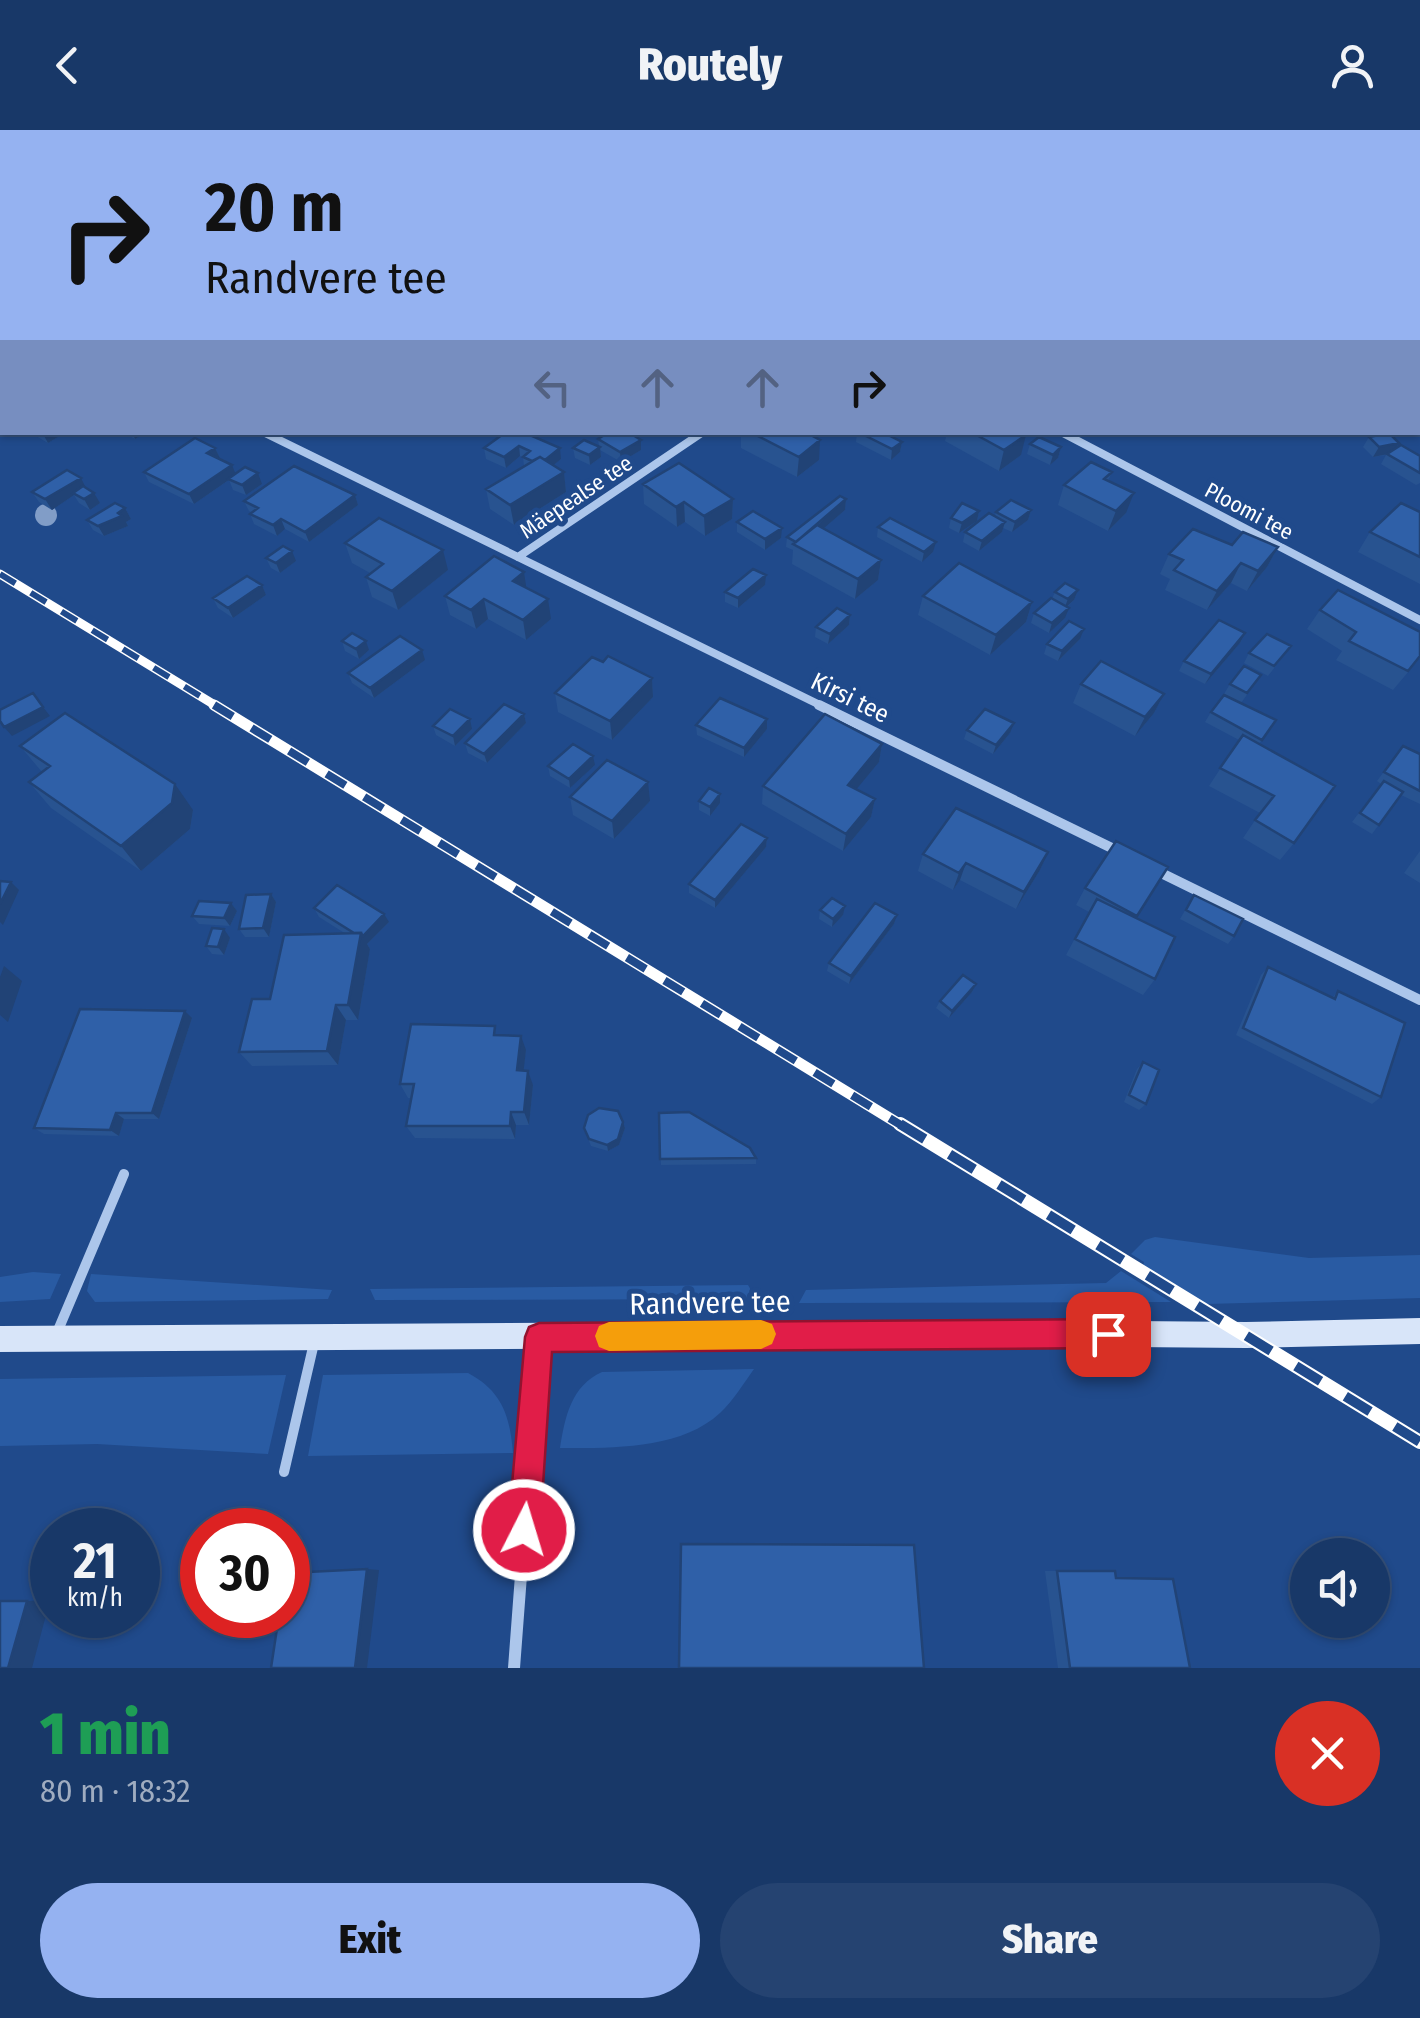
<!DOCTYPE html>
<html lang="en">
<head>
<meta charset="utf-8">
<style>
	body { margin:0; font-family:"Fira Sans Condensed",sans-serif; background:#254371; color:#f1f3f6; height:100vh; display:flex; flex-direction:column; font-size:38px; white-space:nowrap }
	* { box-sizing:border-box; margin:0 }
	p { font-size:32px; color:#9facc0 }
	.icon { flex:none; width:55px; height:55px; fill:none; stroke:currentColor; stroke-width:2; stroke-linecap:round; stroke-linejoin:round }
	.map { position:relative; height:1538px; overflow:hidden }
	.sheet { display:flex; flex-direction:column; background:#183868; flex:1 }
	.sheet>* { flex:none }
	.banner { position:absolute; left:0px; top:0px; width:1420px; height:305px; box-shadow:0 2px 8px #0004,0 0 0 2px #36527c; background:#95b2f1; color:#111; overflow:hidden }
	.tools { position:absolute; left:1290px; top:1408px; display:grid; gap:20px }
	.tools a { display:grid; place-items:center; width:100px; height:100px; border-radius:50%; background:#183868; box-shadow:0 2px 8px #0004,0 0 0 2px #36527c; font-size:50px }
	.speed { position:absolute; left:30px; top:1378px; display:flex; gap:20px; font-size:50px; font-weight:700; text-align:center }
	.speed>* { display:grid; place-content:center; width:130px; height:130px; border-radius:50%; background:#183868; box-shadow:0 2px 8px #0004,0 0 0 2px #36527c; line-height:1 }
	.speed small { font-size:25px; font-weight:400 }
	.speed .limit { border:15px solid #d22; background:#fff; color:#111 }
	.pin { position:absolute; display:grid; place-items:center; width:85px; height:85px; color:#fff; margin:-42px; border-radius:20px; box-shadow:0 5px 15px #0006 }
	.me { position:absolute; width:110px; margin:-55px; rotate:5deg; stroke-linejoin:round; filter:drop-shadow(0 0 8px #0008) }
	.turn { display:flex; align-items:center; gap:35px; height:210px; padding:0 40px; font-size:45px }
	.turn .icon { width:130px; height:130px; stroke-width:2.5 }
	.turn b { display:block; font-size:70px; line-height:85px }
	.lanes { display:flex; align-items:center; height:95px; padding:0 40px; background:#0003; justify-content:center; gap:50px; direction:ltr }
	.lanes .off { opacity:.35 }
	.round { display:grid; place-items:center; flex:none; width:105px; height:105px; border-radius:52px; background:#254371 }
	.headline { display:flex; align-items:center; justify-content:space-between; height:170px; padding:0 40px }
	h1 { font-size:60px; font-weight:800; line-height:75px; color:#1e9e55 }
	.action { display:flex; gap:20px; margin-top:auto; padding:20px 40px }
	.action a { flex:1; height:115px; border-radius:60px; background:#95b2f1; color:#111; font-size:40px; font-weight:800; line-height:115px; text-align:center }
	.action a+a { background:#254371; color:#f1f3f6 }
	header { display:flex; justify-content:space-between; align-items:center; height:130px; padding:0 40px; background:#183868; font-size:45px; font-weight:800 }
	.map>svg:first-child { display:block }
	.green { fill:#295ba3 }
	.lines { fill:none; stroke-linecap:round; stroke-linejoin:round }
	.lane { stroke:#acc6eb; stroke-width:10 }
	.street-far3 { stroke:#acc6eb; stroke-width:6 }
	.street-far2 { stroke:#acc6eb; stroke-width:8 }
	.street-far1 { stroke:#acc6eb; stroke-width:10 }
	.street { stroke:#acc6eb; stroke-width:12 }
	.secondary { fill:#d8e5f9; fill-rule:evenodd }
	.rail-far2-casing { stroke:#fff; stroke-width:9 }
	.rail-far1-casing { stroke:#fff; stroke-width:11 }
	.rail-casing { stroke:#fff; stroke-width:14 }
	.rail-far2 { stroke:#204a8b; stroke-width:6; stroke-dasharray:18; stroke-linecap:butt }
	.rail-far1 { stroke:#204a8b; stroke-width:8; stroke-dasharray:22; stroke-linecap:butt }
	.rail { stroke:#204a8b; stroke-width:10; stroke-dasharray:29; stroke-linecap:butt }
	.tree { fill:#819dc7 }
	.wall { fill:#285390 }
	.shaded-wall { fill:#214376 }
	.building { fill:#2f60a8; stroke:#214376; stroke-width:2.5 }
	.route { fill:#e11d48; stroke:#92132f; stroke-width:2.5 }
	.slow { fill:#f59e0b }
	.labels { text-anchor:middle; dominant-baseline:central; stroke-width:10; stroke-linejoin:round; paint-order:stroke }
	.far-street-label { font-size:22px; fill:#fff; stroke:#204a8b }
	.street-label { font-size:25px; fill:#fff; stroke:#204a8b }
	.near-street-label { font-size:30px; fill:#fff; stroke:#204a8b }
</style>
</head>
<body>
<header><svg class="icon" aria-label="back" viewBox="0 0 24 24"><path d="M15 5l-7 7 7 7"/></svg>Routely<svg class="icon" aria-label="person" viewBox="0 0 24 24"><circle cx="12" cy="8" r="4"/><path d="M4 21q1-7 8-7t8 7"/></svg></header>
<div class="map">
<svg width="1420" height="1538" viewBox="0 0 1420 1538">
	<rect width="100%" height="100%" fill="#204a8b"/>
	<path class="green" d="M1155,1107L1309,1128L1420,1125V1168L1206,1174L1143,1137L1144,1132L1131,1124L1145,1110Z
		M1121,1141L1171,1172L799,1173L806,1160L1106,1153Z
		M33,1142L61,1144L50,1169L0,1172V1147Z
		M91,1144L332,1160L328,1169L95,1172L87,1161Z
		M748,1155L756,1169L375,1170L370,1159Z
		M754,1239C743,1254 734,1270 720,1283C680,1320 611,1318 560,1318C565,1287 571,1256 602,1242Z
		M468,1243C502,1261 510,1286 513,1323L308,1326L323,1245Z
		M286,1245L268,1324L97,1314L0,1316V1249Z"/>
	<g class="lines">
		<path class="lane" d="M56,1205L124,1044
			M284,1342L314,1213"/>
		<path class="street-far3" d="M293,0L297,2
			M721,0L725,2
			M1093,0L1097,2
			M241,2L246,0"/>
		<path class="street-far2" d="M263,302L824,577
			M1061,302L1420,490
			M518,427L703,302"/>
		<path class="street-far1" d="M819,575L1120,722
			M1153,739L1420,870"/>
		<path class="street" d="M514,1538L539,1207"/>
		<path class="secondary" d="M1420,1188V1214L1246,1218L1004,1216L0,1222V1196L1004,1190L1246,1192Z"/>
		<defs>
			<path id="rail-far2" d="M0,444L218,577"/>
			<path id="rail-far1" d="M214,575L904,997"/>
			<path id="rail" d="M900,994L1420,1312"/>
		</defs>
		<use href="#rail-far2" class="rail-far2-casing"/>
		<use href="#rail-far1" class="rail-far1-casing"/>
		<use href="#rail" class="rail-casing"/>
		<use href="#rail-far2" class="rail-far2"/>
		<use href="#rail-far1" class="rail-far1"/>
		<use href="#rail" class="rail"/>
	</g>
	<circle class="tree" cx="46" cy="385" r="11"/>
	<path class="wall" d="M380,0H444L437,2H413L405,1L399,2H382Z
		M1303,0H1376L1379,2H1353L1354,0L1305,2Z
		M1420,62V96L1418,95V63Z
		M34,302H66L48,313L36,306Z
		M122,302H147L135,309Z
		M506,302L561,329L553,335L564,342L566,362L514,395L490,379L486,359L524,336L523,327L520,326L506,338L486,329L484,318Z
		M741,302H805L819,330L797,347L741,318Z
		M857,302L902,312L900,322L891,330L856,312Z
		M947,302H1021V325L999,341L945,311Z
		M1369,307L1420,326V353L1416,355L1381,334L1386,325L1373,327L1363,317Z
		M598,309L641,320L621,332L600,320L601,327L590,335L575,328L573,318L599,316Z
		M1030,314L1061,317L1058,328L1050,335L1027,324Z
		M215,318L220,328L219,329L235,344L262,354L246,365L233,360L229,350L194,374L149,352L144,342Z
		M1112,342L1108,351L1126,383L1108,401L1058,375L1064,355Z
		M643,354L733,369L732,389L705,406L685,392L677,397L644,374Z
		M86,358L100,373L90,380L79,373L74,365L52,380L39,372L32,362Z
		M355,365L358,375L309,412L285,399L277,406L254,394L250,384L251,382L249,381L244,371Z
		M846,369L845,380L823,399L881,430L878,450L855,469L792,434L793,420L786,417L787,407Z
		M125,378L131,389L126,392L128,396L104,406L93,400L87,390Z
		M1031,380L1028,390L1012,402L1003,398L1002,402L979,421L963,412L965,402L995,386L996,382Z
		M979,381L977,391L959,403L949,398L951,388Z
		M1420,382V454L1358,422L1370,402Z
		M737,392L781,408L765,420L737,402Z
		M878,397L933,422L922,432L877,407Z
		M345,413L448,440L398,480L372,467L366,447L370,443L352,433Z
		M1232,415L1278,417L1267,437L1247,461L1231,453L1207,480L1165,460L1170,449L1160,444L1169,424Z
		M266,428L296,431L280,443L271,438Z
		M262,455L266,465L233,488L218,478L213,468Z
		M765,455L738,478L725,472V462Z
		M527,458L551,489L526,510L488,489L476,499L450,485L445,466Z
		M1078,460L1074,470L1067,477L1065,488L1049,503L1031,493L1034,483L1052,469L1055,462Z
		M923,466L1032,472L1026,492L990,525L918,485Z
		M1320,480L1420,502V528L1393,560L1336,530L1342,521L1307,499Z
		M850,485L849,495L828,514L815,507L816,497Z
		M1245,503L1240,513L1205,554L1179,541L1184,531Z
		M1080,509L1058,531L1044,524L1047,514Z
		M342,511L369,520L359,529L345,521Z
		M1291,516L1268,546L1244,533L1249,523Z
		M425,530L374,568L352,553L348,543Z
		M603,532L652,548L653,567L612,610L558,582L555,563Z
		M1261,545L1241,573L1224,564L1230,554Z
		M1081,554L1164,564L1154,583L1135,606L1073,573Z
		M1211,582L1276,590L1259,614L1294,713L1280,730L1243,708L1260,683L1209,656L1239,610L1205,592Z
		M524,584L526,593L487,633L468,623L465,613Z
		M696,595L767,599L744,627L697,605Z
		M433,596L472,599L455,616L436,605Z
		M967,600L1010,603L993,624L964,609Z
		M882,614L879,632L856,659L875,669L871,687L843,721L762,674L763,656Z
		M20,616L193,680L190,699L141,741L51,678L29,652L42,642Z
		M1403,616L1420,624V674L1401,665L1372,704L1352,692L1381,654L1377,651Z
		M595,635L570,658L550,646L548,636Z
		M720,664V673L710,686L699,680V671Z
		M570,667L650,671L614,709L573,685Z
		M767,708L766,717L715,778L689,763V754Z
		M1420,721V753L1404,743Z
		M1048,722L1040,740L1016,779L960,750L953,760L918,741L923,724Z
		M1168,737L1136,788L1155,849L1143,865L1066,825L1089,782L1076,775L1085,758Z
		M271,764L276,772L269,807H245L239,799Z
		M1194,765L1234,806L1228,814L1180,789Z
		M231,773L237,781L230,796L199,794L192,786Z
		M314,778L389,792L367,814L370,819L358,890H346L338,935L252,936L239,922L270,869L346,804L319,787Z
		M820,780L843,785L832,797L819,789Z
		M897,785L894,794L849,854L827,841L829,833Z
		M230,808L224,825L212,824L206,816Z
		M1268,837L1332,868L1338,861L1381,967L1372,974L1236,905L1261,845Z
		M976,854L972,862L949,888L936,878L940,871Z
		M192,888L159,989H124L119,1006L44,1004L34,998Z
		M499,906L526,920L523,941L533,955L529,995H516L515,1009L415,1008L406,996L411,968H408L400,954Z
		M1143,932L1146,974L1139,980L1124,972L1137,939Z
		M659,983L756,1028V1034L661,1035Z
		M623,992L625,998L619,1015L608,1021L591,1016L584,998Z
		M1045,1441H1115L1116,1448L1190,1538H1058Z"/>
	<path class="shaded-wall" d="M387,0H404L405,1L399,2H388Z
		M427,0H444L437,2H428Z
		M611,0H637L629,2H611Z
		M42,302H66L48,313Z
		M132,302H147L135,309Z
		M1026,305L1021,325L999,341L1004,320Z
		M641,310V320L621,332L620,322Z
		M820,310L819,330L797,347L799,327Z
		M902,312L900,322L891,330L892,319Z
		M1399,313L1393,323L1373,327L1379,317Z
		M519,316L520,326L506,338L504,327Z
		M600,317L601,327L590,335L589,325Z
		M1061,317L1058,328L1050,335L1053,325Z
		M215,318L220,328L212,333L207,323Z
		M560,318L561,329L541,345L539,334Z
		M232,335L236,345L194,374L189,364Z
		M564,342L566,362L514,395L510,375Z
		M258,343L262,354L246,365L242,355Z
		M81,348L86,358L73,363L74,365L52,380L45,369Z
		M94,363L100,373L90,380L84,369Z
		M1134,363L1126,383L1108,401L1116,381Z
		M355,365L358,375L309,412L305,402Z
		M733,369L732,389L705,406L704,386Z
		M846,369L845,380L801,418L796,415Z
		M684,372L685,392L677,397L676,377Z
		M125,378L131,389L126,392L128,396L104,406L98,396Z
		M1031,380L1028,390L1012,402L1015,392Z
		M979,381L977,391L959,403L962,393Z
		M281,389L285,399L277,406L273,395Z
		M1005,392L1002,402L979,421L982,411Z
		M782,398L781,408L765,420V409Z
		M936,412L933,422L922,432L924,422Z
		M1278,417L1267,437L1247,461L1258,441Z
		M443,420L448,440L398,480L392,461Z
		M292,421L296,431L280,443L276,433Z
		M881,430L878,450L855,469L858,449Z
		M1241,433L1231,453L1207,480L1217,461Z
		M524,442L527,462L513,451Z
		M766,445L765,455L738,478V468Z
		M262,455L266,465L233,488L228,478Z
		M1078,460L1074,470L1064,479L1068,469Z
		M484,469L488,489L476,499L471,480Z
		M548,469L551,489L526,510L523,490Z
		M1032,472L1026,492L990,525L996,505Z
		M1069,478L1065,488L1049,503L1052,493Z
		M850,485L849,495L828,514L830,504Z
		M1084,499L1080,509L1058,531L1062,521Z
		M1245,503L1240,513L1205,554L1211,544Z
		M366,511L369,520L359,529L356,519Z
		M422,520L425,530L374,568L370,558Z
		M652,548L653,567L612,610L610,591Z
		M1164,564L1154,583L1135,606L1145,587Z
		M43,577L50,586L12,606L4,597Z
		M524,584L526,593L487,633L484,624Z
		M470,589L472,599L455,616L453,606Z
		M767,589V599L744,627V618Z
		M1014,593L1010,603L993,624L996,615Z
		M882,614L879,632L845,673L848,655Z
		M593,626L595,635L570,658L569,649Z
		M648,652L650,671L614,709L612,691Z
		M175,654L193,680L190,699L141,741L121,716Z
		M720,664V673L710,686V677Z
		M875,669L871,687L843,721L846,704Z
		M767,708L766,717L715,778V770Z
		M1048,722L1040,740L1016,779L1024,762Z
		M966,733L960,750L953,760L959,743Z
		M11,752L19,760L3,795L0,792V774Z
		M271,764L276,772L269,807L263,798Z
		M231,773L237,781L230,796L224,788Z
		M845,776L843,785L832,797L833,789Z
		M384,784L389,792L367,814L370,819L358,890L348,875L361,803Z
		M897,785L894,794L849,854L851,846Z
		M224,799L230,808L224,825L218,817Z
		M4,836L22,851L8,892L0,885V847Z
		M976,854L972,862L949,888L952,881Z
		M336,875L346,890L338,935L327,921Z
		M185,881L192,888L159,989L152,983Z
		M521,906L526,920L522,954L517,940Z
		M528,941L533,955L529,995L524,982Z
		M511,982L516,995L515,1009L510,996Z
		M116,983L124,989L119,1006L110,1000Z
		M623,992L625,998L619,1015L608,1021L607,1015Z
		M367,1439L379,1440L367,1538H355Z
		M50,1470L32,1538H8L27,1471Z"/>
	<path class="building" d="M94,0H134L139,1L89,2Z
		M644,0H696L701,2H645L642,1Z
		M805,0H861L853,2H800Z
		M1029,0H1067L1057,2H1033Z
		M1188,0H1196L1200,2H1181Z
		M1242,0H1289L1292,2H1244Z
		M1358,0H1376L1379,2H1361Z
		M0,199L2,201V216L0,218Z
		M1418,218L1420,220V248L1418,246Z
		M2,228V248L0,246V229Z
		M506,302H523L560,318L545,330L540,327L532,331L523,327L530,321L519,316L504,327L484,318Z
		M609,302H628L641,310L620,322L598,309Z
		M750,302H805L820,310L799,327Z
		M858,302H882L902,312L892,319Z
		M971,302H1021L1026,305L1004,320Z
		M1389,303L1399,313L1379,317L1369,307Z
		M1039,307L1061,317L1053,325L1030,314Z
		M195,308L215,318L207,323L232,335L189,364L144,342Z
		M584,310L600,317L589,325L573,318Z
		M1401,315L1420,326V343L1387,324Z
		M540,327L564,342L510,375L486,359Z
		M1091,332L1112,342L1104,349L1134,363L1116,381L1064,355Z
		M679,333L733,369L704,386L684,372L676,377L643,354Z
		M294,336L355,365L305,402L281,389L273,395L250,384L258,378L244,371Z
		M245,337L258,343L242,355L228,349Z
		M67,340L81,348L45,369L32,362Z
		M83,356L94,363L84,369L73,363Z
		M840,366L846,369L796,412L787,407Z
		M1011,370L1031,380L1015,392L996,382Z
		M115,373L125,378L118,383L122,386L98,396L87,390Z
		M962,373L979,381L962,393L951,388Z
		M1401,373L1420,382V427L1370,402Z
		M753,381L782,398L765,409L737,392Z
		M989,383L1005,392L982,411L965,402Z
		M379,388L443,420L392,461L366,447L383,434L345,413Z
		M890,388L936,412L924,422L878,397Z
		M817,395L881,430L858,449L793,414Z
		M1193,399L1232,415L1243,402L1278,417L1258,441L1241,433L1217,461L1174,440L1183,430L1169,424Z
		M283,416L292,421L276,433L266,428Z
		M494,426L524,442L513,451L548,469L523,490L484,469L471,480L445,466Z
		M959,433L1032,472L996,505L923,466Z
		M753,439L766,445L738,468L725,462Z
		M247,446L262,455L228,478L213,468Z
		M1065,453L1078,460L1068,469L1055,462Z
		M1338,460L1420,502V526L1408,541L1349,511L1356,502L1320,480Z
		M1051,468L1069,478L1052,493L1034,483Z
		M837,478L850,485L830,504L816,497Z
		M1219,490L1245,503L1211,544L1184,531Z
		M1069,491L1084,499L1062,521L1047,514Z
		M352,503L366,511L356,519L342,511Z
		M1267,504L1291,516L1274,536L1249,523Z
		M400,506L422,520L370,558L348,543Z
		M608,526L652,548L610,591L555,563L592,527L603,532Z
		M1101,531L1164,564L1145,587L1081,554Z
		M1244,536L1261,545L1247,563L1230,554Z
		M33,563L43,577L4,597L0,591V580Z
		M1224,565L1276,590L1262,610L1211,582Z
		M720,568L767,589L744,618L696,595Z
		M504,574L524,584L484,624L465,613Z
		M450,579L470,589L453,606L433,596Z
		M985,579L1014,593L996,615L967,600Z
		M65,583L175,654L172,673L121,716L29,652L50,636L20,616Z
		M825,584L882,614L848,655L875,669L846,704L763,656Z
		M1243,605L1335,656L1294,713L1255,690L1274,666L1220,638Z
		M573,614L593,626L569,649L548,636Z
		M1403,616L1420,624V661L1384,642Z
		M607,630L648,652L612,691L570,667Z
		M1384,651L1403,662L1379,695L1360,683Z
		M709,658L720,664L710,677L699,671Z
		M956,678L1048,722L1024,762L966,733L959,743L923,724Z
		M741,694L767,708L715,770L689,754Z
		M1116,711L1168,737L1137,786L1085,758Z
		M0,751L11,752L0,774Z
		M337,755L384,784L363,806L361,803H354L314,778Z
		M271,764L263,798L239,799L246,765Z
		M1194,765L1243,789L1234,806L1186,780Z
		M832,768L845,776L833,789L820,780Z
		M1097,769L1175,807L1155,849L1075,809Z
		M199,771L231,773L224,788L192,786Z
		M875,773L897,785L851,846L829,833Z
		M212,798L224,799L218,817L206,816Z
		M361,803L348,875H336L327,921L239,922L252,869H270L284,805Z
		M1268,837L1335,869L1338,861L1405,893L1381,967L1243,898Z
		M963,845L976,854L952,881L940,871Z
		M80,879L185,881L152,983H116L110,1000L34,998Z
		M411,894L495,896L494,905L521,906L517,940L528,941L524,982H511L510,996H406L414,954H400Z
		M1143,932L1159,940L1146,974L1129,965Z
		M599,978L618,981L623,992L618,1009L607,1015L589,1009L584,998L588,985Z
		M689,982L750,1018L756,1028L660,1029L659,983Z
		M681,1414L914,1415L924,1538H679Z
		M367,1439L355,1538H271L279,1485H288V1443Z
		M1057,1441H1115L1116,1448L1173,1449L1190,1538H1070Z
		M0,1471H27L8,1538H0Z"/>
	<path class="route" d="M1108,1189L1118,1194L1122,1204L1118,1214L1108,1218L552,1222L540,1400L535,1411L524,1416L513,1411L508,1400L525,1207L529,1197L539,1193Z"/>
	<path class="slow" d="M761,1190L772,1194L776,1204L772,1214L761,1219L609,1221L599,1217L595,1206L599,1196L609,1192Z"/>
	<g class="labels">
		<g class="far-street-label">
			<text transform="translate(576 367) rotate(-34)">Mäepealse tee</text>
			<text transform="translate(1249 381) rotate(28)">Ploomi tee</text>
		</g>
		<g class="street-label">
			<text transform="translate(850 568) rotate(26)">Kirsi tee</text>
		</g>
		<g class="near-street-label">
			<text transform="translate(710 1173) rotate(-1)">Randvere tee</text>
		</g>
	</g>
</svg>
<div class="tools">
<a><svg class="icon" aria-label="sound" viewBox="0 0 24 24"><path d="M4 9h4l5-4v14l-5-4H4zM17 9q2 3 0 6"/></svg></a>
</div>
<div class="speed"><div>21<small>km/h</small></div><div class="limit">30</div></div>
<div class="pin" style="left:1108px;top:1204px;background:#d93025"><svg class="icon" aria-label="arrive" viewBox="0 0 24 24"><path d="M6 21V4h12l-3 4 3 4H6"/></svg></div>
<svg class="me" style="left:524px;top:1400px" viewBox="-20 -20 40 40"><circle r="17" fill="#e11d48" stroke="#fff" stroke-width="3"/><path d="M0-11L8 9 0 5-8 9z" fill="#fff"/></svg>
<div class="banner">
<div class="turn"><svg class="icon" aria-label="right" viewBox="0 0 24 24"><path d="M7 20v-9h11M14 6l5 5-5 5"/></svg><div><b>20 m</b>Randvere tee</div></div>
<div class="lanes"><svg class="icon off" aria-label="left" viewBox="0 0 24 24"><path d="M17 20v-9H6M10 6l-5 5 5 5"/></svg><svg class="icon off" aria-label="ahead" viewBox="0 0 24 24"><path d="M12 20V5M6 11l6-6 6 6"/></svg><svg class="icon off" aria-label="ahead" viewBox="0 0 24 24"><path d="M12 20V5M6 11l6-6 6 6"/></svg><svg class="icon" aria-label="right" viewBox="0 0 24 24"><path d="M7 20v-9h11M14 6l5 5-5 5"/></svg></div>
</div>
</div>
<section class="sheet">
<div class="headline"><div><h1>1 min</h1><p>80 m · 18:32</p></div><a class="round" style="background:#d93025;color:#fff"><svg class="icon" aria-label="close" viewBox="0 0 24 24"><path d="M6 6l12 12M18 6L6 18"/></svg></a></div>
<div class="action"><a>Exit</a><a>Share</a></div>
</section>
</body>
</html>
